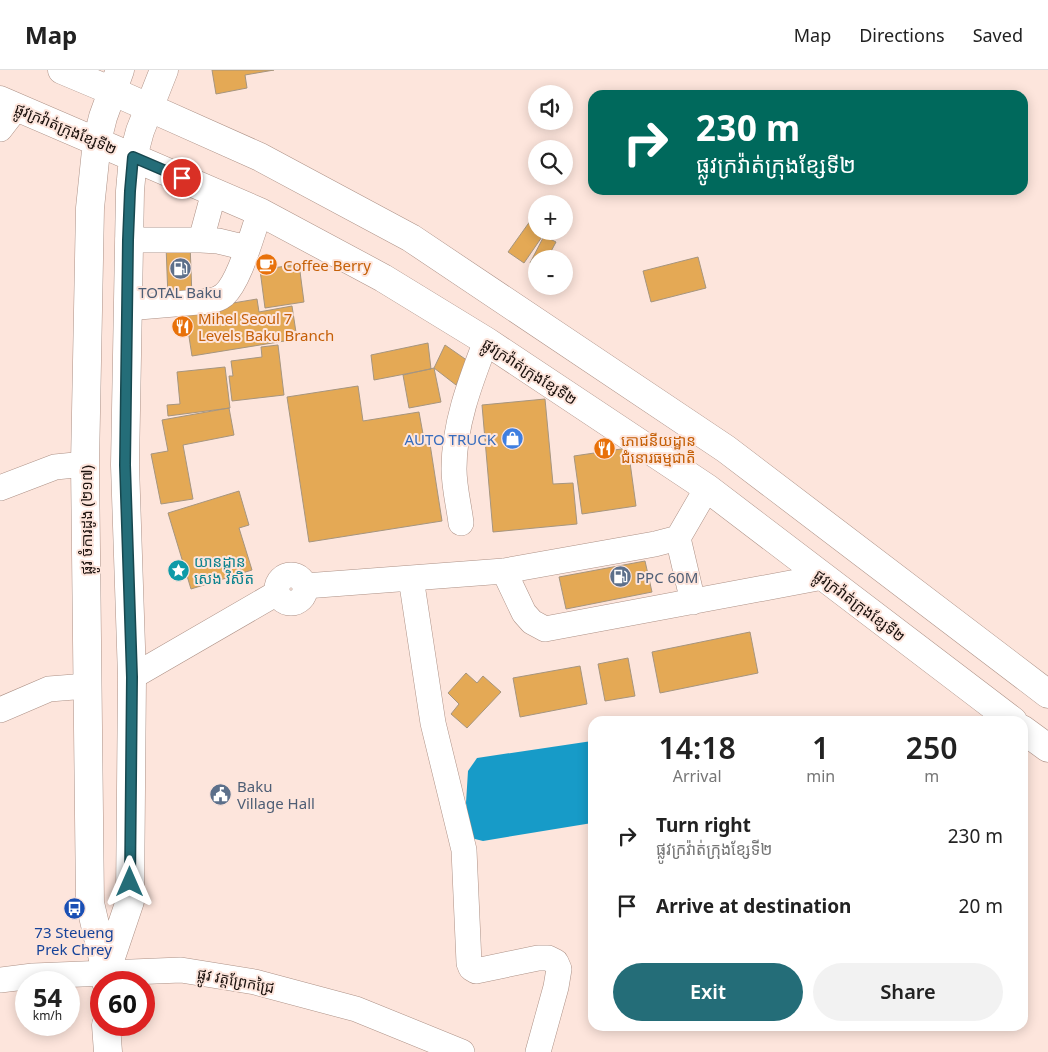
<!DOCTYPE html>
<html lang="en">
<head>
<meta charset="utf-8">
<style>
	body { margin:0; font-family:Georgia,"Noto Sans Khmer",serif; background:#f2f2f2; color:#222; height:100vh; display:flex; flex-direction:column; font-size:19px; white-space:nowrap }
	* { box-sizing:border-box; margin:0 }
	p { font-size:16px; color:#767676 }
	.icon { flex:none; width:28px; height:28px; fill:none; stroke:currentColor; stroke-width:2; stroke-linecap:round; stroke-linejoin:round }
	.map { position:relative; flex:1; overflow:hidden }
	.drawer { position:absolute; left:588px; top:646px; width:440px; height:315px; display:flex; flex-direction:column; background:#fff; border-radius:15px; box-shadow:0 2px 12px #0003 }
	.drawer>* { flex:none }
	.top-card { position:absolute; left:588px; top:20px; width:440px; height:105px; border-radius:15px; box-shadow:0 2px 12px #0003; background:#00695c; color:#fff; overflow:hidden }
	.controls { position:absolute; left:528px; top:15px; display:grid; gap:10px }
	.controls a { display:grid; place-items:center; width:45px; height:45px; border-radius:50%; background:#fff; box-shadow:0 2px 12px #0003; font-size:25px }
	.speed { position:absolute; left:15px; top:901px; display:flex; gap:10px; font-size:25px; font-weight:700; text-align:center }
	.speed>* { display:grid; place-content:center; width:65px; height:65px; border-radius:50%; background:#fff; box-shadow:0 2px 12px #0003; line-height:1 }
	.speed small { font-size:12px; font-weight:400 }
	.speed .limit { border:8px solid #d22; background:#fff; color:#111 }
	.pin { position:absolute; display:grid; place-items:center; width:42px; height:42px; color:#fff; margin:-21px; border:2px solid #fff; border-radius:50%; box-shadow:0 1px 5px #0007 }
	.me { position:absolute; width:55px; margin:-28px; rotate:0deg; stroke-linejoin:round; filter:drop-shadow(0 0 4px #0008) }
	.turn { display:flex; align-items:center; gap:18px; height:105px; padding:0 25px; font-size:22px }
	.turn .icon { width:65px; height:65px; stroke-width:2.5 }
	.turn b { display:block; font-size:35px; line-height:42px }
	.eta { display:flex; justify-content:space-evenly; align-items:center; height:85px; text-align:center }
	.eta b { font-size:30px; font-weight:600; line-height:35px }
	.cta { display:flex; gap:10px; margin-top:auto; padding:10px 25px }
	.cta a { flex:1; height:58px; border-radius:30px; background:#246d78; color:#fff; font-size:20px; font-weight:600; line-height:58px; text-align:center }
	.cta a+a { background:#f2f2f2; color:#222 }
	ul { padding:0; list-style:none }
	li { display:flex; align-items:center; gap:15px; height:70px; padding:0 25px }
	li div { flex:1 }
	li b { display:block; font-size:19px }
	li em { font-style:normal }
	header { display:flex; align-items:center; gap:30px; box-sizing:border-box; height:70px; padding:0 25px; background:#fff; border-bottom:1px solid #e0e0e0 }
	header strong { font-size:24px }
	nav { display:flex; gap:28px; margin-inline-start:auto; font-size:18px }
	.map>svg:first-child { display:block }
	.water { fill:#179bc8 }
	.building { fill:#e4a955; stroke:#a6957f }
	.lines { fill:none; stroke-linecap:round; stroke-linejoin:round }
	.minor-casing { stroke:#ad9186; stroke-width:26 }
	.major-casing { stroke:#ad9186; stroke-width:29 }
	.minor { stroke:#fff; stroke-width:25 }
	.major { stroke:#fff; stroke-width:28 }
	.route-casing { stroke:#17474e; stroke-width:12 }
	.route { stroke:#246d78; stroke-width:9 }
	.labels { text-anchor:middle; dominant-baseline:central; stroke-width:4; stroke-linejoin:round; paint-order:stroke }
	.street-label { font-size:15px; fill:#1b110d; stroke:#fde5dc }
	.food-label { font-size:15px; fill:#c56008; stroke:#fde5dc; text-anchor:start }
	.service-label { font-size:15px; fill:#4e5e75; stroke:#fde5dc; text-anchor:start }
	.shop-label { font-size:15px; fill:#366cbe; stroke:#fde5dc; text-anchor:end }
	.culture-label { font-size:15px; fill:#0d838f; stroke:#fde5dc; text-anchor:start }
	.transit-label { font-size:15px; fill:#164399; stroke:#fde5dc }
</style>
</head>
<body>
<header>
<strong>Map</strong>
<nav><a>Map</a><a>Directions</a><a>Saved</a></nav>
</header>
<div class="map">
<svg width="1048" height="982" viewBox="0 0 1048 982">
	<rect width="100%" height="100%" fill="#fde5dc"/>
	<path class="water" d="M592,671V753L483,771L471,768L466,733L468,701L477,688Z"/>
	<path class="building" d="M212,0H274L245,5L247,18L216,24Z
		M533,147L536,149V161H546L524,193L508,182Z
		M544,166L556,172L547,189H536V196L530,193Z
		M190,173L192,227L168,228L166,175Z
		M698,187L706,218L651,232L643,201Z
		M299,194L304,232L265,238L260,200Z
		M257,229L259,242L292,236L297,269L192,286L185,241Z
		M428,273L431,299L374,310L371,285Z
		M278,275L284,325L232,331L229,306H233L231,291L262,287L261,277Z
		M445,275L468,291L456,315L434,298Z
		M225,297L230,338L168,346L167,335L180,334L177,302Z
		M434,298L441,332L409,338L403,305Z
		M358,316L363,351L419,342L425,375L430,374L442,451L309,472L287,327Z
		M545,329L553,414L573,413L577,454L493,462L482,335Z
		M229,338L234,365L183,375L193,429L161,434L151,384L168,381L162,350Z
		M628,378L636,436L582,444L574,386Z
		M239,421L249,455L239,458L252,500L191,519L168,443Z
		M645,491L652,522L566,539L559,507Z
		M750,562L758,603L660,623L652,582Z
		M628,588L635,626L605,631L598,594Z
		M580,596L587,634L520,647L513,608Z
		M466,603L477,613L483,606L501,622L467,658L451,644L459,634L448,623Z"/>
	<g class="lines">
		<defs>
			<path id="minor" d="M0,59L17,37
				M128,170H201L218,171L247,178
				M201,170L214,122
				M127,238L210,231C215,230 219,229 224,225C240,211 252,163 260,142
				M0,418L55,397L85,394
				M461,453C459,436 454,417 454,399C454,354 470,313 486,271
				M678,468L693,532
				M504,501L524,543L532,552L545,559L823,507
				M277 519a14 14 0 1 1 28 0a14 14 0 1 1-28 0Z
				M411,508L433,653L464,780L469,893L471,898L476,901L538,888H548L556,892L559,899L556,917L538,982
				M305,516L504,501L655,474L678,468L707,418
				M132,607L277,523
				M0,640L49,619L87,616
				M0,910L33,906L181,900L255,912L356,939L462,982"/>
			<path id="major" d="M62,0L112,21L260,87L411,168L726,379L1048,624
				M0,30L260,142L383,208L486,271L707,418L1013,651
				M1022,659L1048,678
				M106,902L130,831L132,607L125,395L130,121L133,87L140,61L164,0
				M106,912V902L90,833L85,394L90,138L97,71L103,47L120,0
				M106,955L108,982"/>
		</defs>
		<use href="#minor" class="minor-casing"/>
		<use href="#major" class="major-casing"/>
		<use href="#minor" class="minor"/>
		<use href="#major" class="major"/>
	</g>
	<g class="lines">
		<defs>
			<path id="route" d="M130,812L132,607L125,395L128,170L130,121L133,87L182,108"/>
		</defs>
		<use href="#route" class="route-casing"/>
		<use href="#route" class="route"/>
	</g>
	<defs>
		<symbol id="cafe-disc" viewBox="-11 -11 22 22"><circle r="9.5" fill="#e8710a" stroke="#fde5dc"/><path d="M-5.5-4.5H6V0H3Q3 3.5 0 3.5H-2.5Q-5.5 3.5-5.5 0ZM3-3.2v2h1.7v-2ZM-6 4.5H4V6H-6Z" fill="#fff"/></symbol>
		<symbol id="fuel-disc" viewBox="-11 -11 22 22"><circle r="9.5" fill="#5c6f8a" stroke="#fde5dc"/><path d="M-5.5-6h7V0h2V4h1.3V-2.5L3-4.5l.8-.8L6-3V5H2.5V1h-1V6h-7ZM-4.2-4.7v3.2H.2V-4.7Z" fill="#fff"/></symbol>
		<symbol id="restaurant-disc" viewBox="-11 -11 22 22"><circle r="9.5" fill="#e8710a" stroke="#fde5dc"/><path d="M-5-6h1v4h1v-4h1v4h1v-4h1v5L-1.5 .5V6h-2V.5L-5-1ZM5-6V6H3V1.5H1.5Q1.5-4 5-6Z" fill="#fff"/></symbol>
		<symbol id="shop-disc" viewBox="-11 -11 22 22"><circle r="9.5" fill="#3f7fe0" stroke="#fde5dc"/><path d="M-5-2.5h2.3a2.7 3.5 0 0 1 5.4 0H5L5.5 6h-11ZM-1.5-2.5h3a1.5 2.3 0 0 0-3 0Z" fill="#fff"/></symbol>
		<symbol id="sight-disc" viewBox="-11 -11 22 22"><circle r="9.5" fill="#0f9aa8" stroke="#fde5dc"/><path d="M0-6L1.8-2.2L6-1.7L2.9 1.2L3.7 5.4L0 3.3L-3.7 5.4L-2.9 1.2L-6-1.7L-1.8-2.2Z" fill="#fff"/></symbol>
		<symbol id="civic-disc" viewBox="-11 -11 22 22"><circle r="9.5" fill="#5c6f8a" stroke="#fde5dc"/><path d="M-.6-6.5H3V-4.5H.6V-3L4-1V1h2V6H-6V1h2V-1L-.6-3ZM-1.2 2.5V6h2.4V2.5Z" fill="#fff"/></symbol>
		<symbol id="bus-disc" viewBox="-11 -11 22 22"><circle r="9.5" fill="#1a4fb4" stroke="#fde5dc"/><path d="M-5-6H5V4H4V6H2V4H-2V6H-4V4H-5ZM-3.5-4V0h7V-4ZM-3.5 1.2v1.5H-2V1.2ZM2 1.2v1.5H3.5V1.2Z" fill="#fff"/></symbol>
	</defs>
	<g fill-rule="evenodd">
		<use href="#cafe-disc" x="254" y="182" width="25" height="25"/>
		<use href="#fuel-disc" x="168" y="186" width="25" height="25"/>
		<use href="#restaurant-disc" x="170" y="244" width="25" height="25"/>
		<use href="#shop-disc" x="500" y="356" width="25" height="25"/>
		<use href="#restaurant-disc" x="592" y="366" width="25" height="25"/>
		<use href="#sight-disc" x="166" y="488" width="25" height="25"/>
		<use href="#fuel-disc" x="608" y="494" width="25" height="25"/>
		<use href="#civic-disc" x="208" y="712" width="25" height="25"/>
		<use href="#bus-disc" x="62" y="826" width="25" height="25"/>
	</g>
	<g class="labels">
		<g class="street-label">
			<text transform="translate(66 58) rotate(23)">ផ្លូវក្រវ៉ាត់ក្រុងខ្សែទី២</text>
			<text transform="translate(530 301) rotate(33)">ផ្លូវក្រវ៉ាត់ក្រុងខ្សែទី២</text>
			<text transform="translate(86 450) rotate(-90)">ផ្លូវ ចំការដូង (២១៧)</text>
			<text transform="translate(860 535) rotate(37)">ផ្លូវក្រវ៉ាត់ក្រុងខ្សែទី២</text>
			<text transform="translate(236 910) rotate(11)">ផ្លូវ វត្តព្រែកជ្រៃ</text>
		</g>
		<g class="food-label">
			<text x="283" y="195">Coffee Berry</text>
			<text x="198" y="248">Mihel Seoul 7<tspan x="198" dy="17">Levels Baku Branch</tspan></text>
			<text x="621" y="370">ភោជនីយដ្ឋាន<tspan x="621" dy="17">ជំនោរធម្មជាតិ</tspan></text>
		</g>
		<g class="service-label">
			<text x="180" y="222" text-anchor="middle">TOTAL Baku</text>
			<text x="636" y="507">PPC 60M</text>
			<text x="237" y="716">Baku<tspan x="237" dy="17">Village Hall</tspan></text>
		</g>
		<g class="shop-label">
			<text x="496" y="369">AUTO TRUCK</text>
		</g>
		<g class="culture-label">
			<text x="194" y="491">យានដ្ឋាន<tspan x="194" dy="17">សេង វិសិត</tspan></text>
		</g>
		<g class="transit-label">
			<text x="74" y="862">73 Steueng<tspan x="74" dy="17">Prek Chrey</tspan></text>
		</g>
	</g>
</svg>
<div class="controls">
<a><svg class="icon" aria-label="sound" viewBox="0 0 24 24"><path d="M4 9h4l5-4v14l-5-4H4zM17 9q2 3 0 6"/></svg></a>
<a><svg class="icon" aria-label="search" viewBox="0 0 24 24"><circle cx="10" cy="10" r="6"/><path d="M15 15l6 6"/></svg></a>
<a>+</a>
<a>−</a>
</div>
<div class="speed"><div>54<small>km/h</small></div><div class="limit">60</div></div>
<div class="pin" style="left:182px;top:108px;background:#d93025"><svg class="icon" aria-label="arrive" viewBox="0 0 24 24"><path d="M6 21V4h12l-3 4 3 4H6"/></svg></div>
<svg class="me" style="left:130px;top:812px" viewBox="-20 -20 40 40"><path d="M0-17L14 15 0 8-14 15z" fill="#246d78" stroke="#fff" stroke-width="4"/></svg>
<div class="top-card">
<div class="turn"><svg class="icon" aria-label="right" viewBox="0 0 24 24"><path d="M7 20v-9h11M14 6l5 5-5 5"/></svg><div><b>230 m</b>ផ្លូវក្រវ៉ាត់ក្រុងខ្សែទី២</div></div>
</div>
<section class="drawer">
<div class="eta">
<div><b>14:18</b><p>Arrival</p></div>
<div><b>1</b><p>min</p></div>
<div><b>250</b><p>m</p></div>
</div>
<ul>
<li><svg class="icon" aria-label="right" viewBox="0 0 24 24"><path d="M7 20v-9h11M14 6l5 5-5 5"/></svg><div><b>Turn right</b><p>ផ្លូវក្រវ៉ាត់ក្រុងខ្សែទី២</p></div><em>230 m</em></li>
<li><svg class="icon" aria-label="arrive" viewBox="0 0 24 24"><path d="M6 21V4h12l-3 4 3 4H6"/></svg><div><b>Arrive at destination</b></div><em>20 m</em></li>
</ul>
<div class="cta"><a>Exit</a><a>Share</a></div>
</section>
</div>
</body>
</html>
